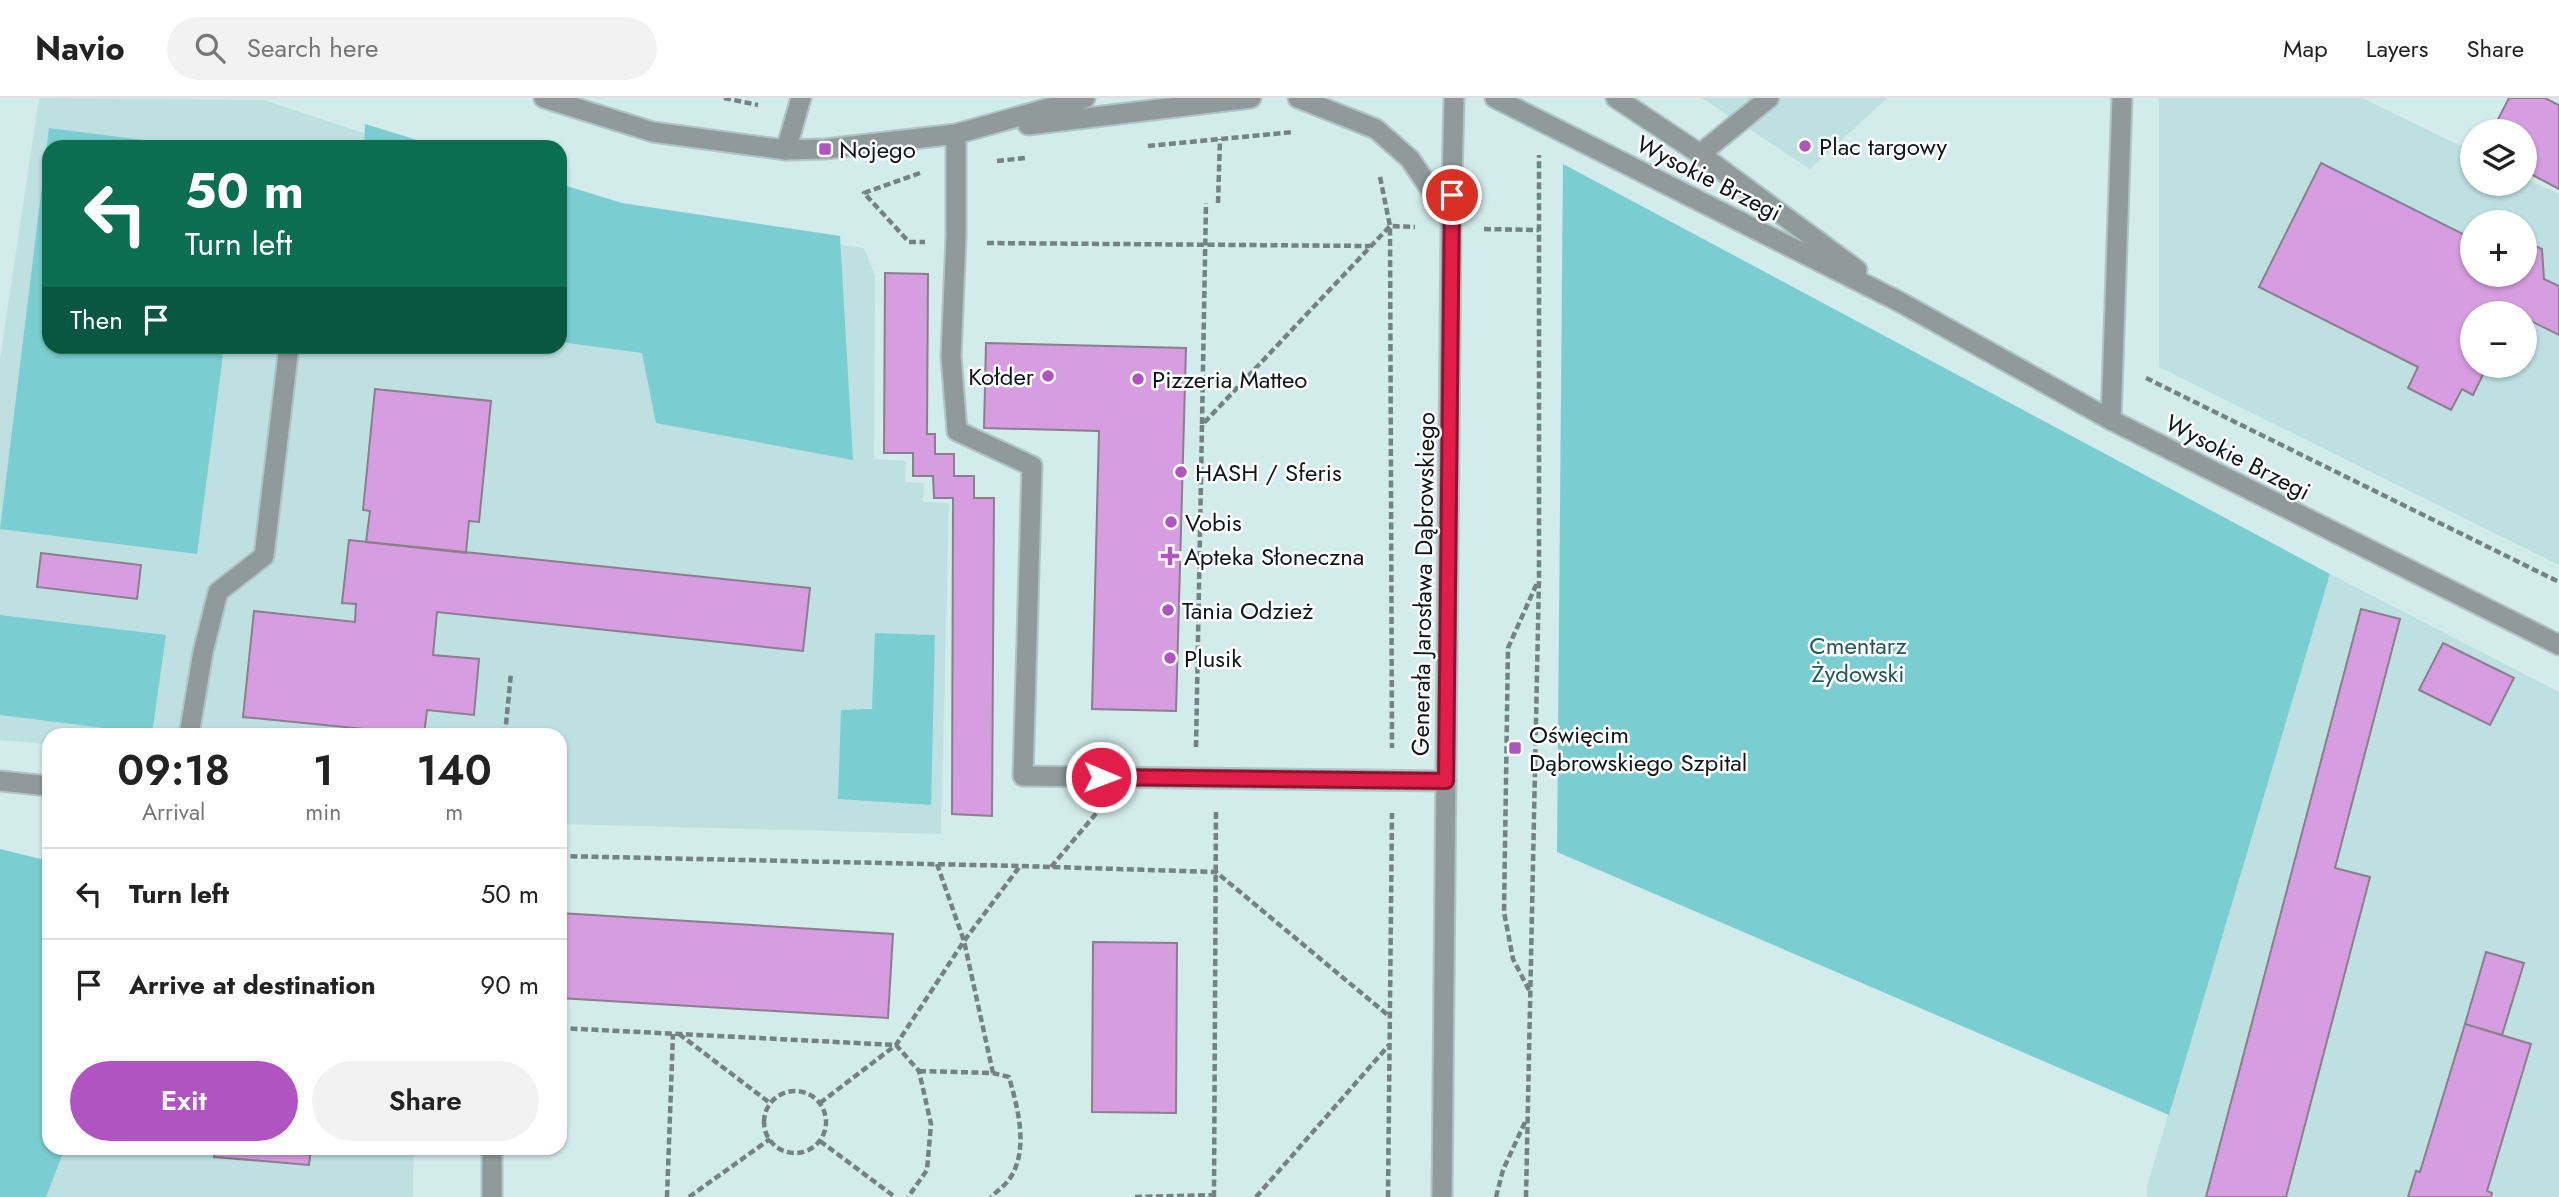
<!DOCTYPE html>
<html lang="en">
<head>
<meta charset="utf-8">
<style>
	body { margin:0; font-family:Jost,sans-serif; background:#f2f2f2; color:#222; height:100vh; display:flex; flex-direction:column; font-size:26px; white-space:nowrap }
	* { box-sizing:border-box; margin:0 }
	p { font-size:23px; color:#767676 }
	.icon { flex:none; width:38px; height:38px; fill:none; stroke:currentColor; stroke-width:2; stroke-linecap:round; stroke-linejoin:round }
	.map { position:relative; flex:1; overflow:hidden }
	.panel { position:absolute; left:42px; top:630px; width:525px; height:427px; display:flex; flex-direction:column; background:#fff; border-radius:21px; box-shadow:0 2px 5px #0004 }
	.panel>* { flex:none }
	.guide { position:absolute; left:42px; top:42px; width:525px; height:214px; border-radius:21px; box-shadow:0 2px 5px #0004; background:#0b6e4f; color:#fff; overflow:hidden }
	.controls { position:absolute; left:2460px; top:21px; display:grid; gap:14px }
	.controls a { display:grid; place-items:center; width:77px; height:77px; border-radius:50%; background:#fff; box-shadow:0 2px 5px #0004; font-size:35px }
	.pin { position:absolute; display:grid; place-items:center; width:60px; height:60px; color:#fff; margin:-30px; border:4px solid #fff; border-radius:50%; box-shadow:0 2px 7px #0007 }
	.me { position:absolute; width:77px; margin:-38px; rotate:91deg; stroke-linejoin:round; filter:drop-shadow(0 0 5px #0008) }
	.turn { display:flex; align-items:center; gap:24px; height:147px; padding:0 28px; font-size:32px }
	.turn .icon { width:91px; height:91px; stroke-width:2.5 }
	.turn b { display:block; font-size:49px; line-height:60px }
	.then { display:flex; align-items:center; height:66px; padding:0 28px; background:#0003; gap:14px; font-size:26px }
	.eta { display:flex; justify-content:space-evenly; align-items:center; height:119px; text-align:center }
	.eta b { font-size:42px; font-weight:600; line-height:49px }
	.primary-button { display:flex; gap:14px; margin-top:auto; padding:14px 28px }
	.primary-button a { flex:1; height:80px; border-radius:42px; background:#af54c0; color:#fff; font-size:28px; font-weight:600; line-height:80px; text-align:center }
	.primary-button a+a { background:#f2f2f2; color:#222 }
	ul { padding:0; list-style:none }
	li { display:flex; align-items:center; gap:21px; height:91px; padding:0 28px; border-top:2px solid #e0e0e0 }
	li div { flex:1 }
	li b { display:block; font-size:26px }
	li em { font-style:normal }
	header { display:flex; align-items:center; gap:42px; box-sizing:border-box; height:98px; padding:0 35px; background:#fff; border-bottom:2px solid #e0e0e0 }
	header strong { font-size:33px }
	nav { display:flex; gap:38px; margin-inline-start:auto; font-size:24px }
	.search { width:490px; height:63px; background:#f2f2f2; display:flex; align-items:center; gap:18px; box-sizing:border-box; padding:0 24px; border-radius:38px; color:#767676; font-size:26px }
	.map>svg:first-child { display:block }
	.built { fill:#bee0e1; fill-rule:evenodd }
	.green { fill:#7aced1 }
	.building { fill:#d69de0; stroke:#8b7e8d; stroke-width:2 }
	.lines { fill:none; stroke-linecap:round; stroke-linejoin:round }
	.service-casing { stroke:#afc5c5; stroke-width:23 }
	.minor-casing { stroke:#afc5c5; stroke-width:23 }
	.tertiary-casing { stroke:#afc5c5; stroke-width:23 }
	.path { stroke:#738384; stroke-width:4.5; stroke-dasharray:7 3.5; stroke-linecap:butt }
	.service { stroke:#909a9a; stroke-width:19 }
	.minor { stroke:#909a9a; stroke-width:19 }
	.tertiary { stroke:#909a9a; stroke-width:19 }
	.route-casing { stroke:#92132f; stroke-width:18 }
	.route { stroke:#e11d48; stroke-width:12 }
	.poi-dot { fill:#af54c0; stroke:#fff; stroke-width:2.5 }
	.labels { text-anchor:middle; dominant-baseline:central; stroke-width:5; stroke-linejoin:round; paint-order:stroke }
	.poi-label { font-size:24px; fill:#0e1617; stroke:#fff; text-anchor:start }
	.street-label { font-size:24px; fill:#0e1617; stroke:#fff }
	.park-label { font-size:24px; fill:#22585a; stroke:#fff }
</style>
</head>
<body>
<header>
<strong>Navio</strong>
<div class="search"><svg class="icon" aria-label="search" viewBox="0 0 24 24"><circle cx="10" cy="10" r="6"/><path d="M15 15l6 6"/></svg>Search here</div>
<nav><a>Map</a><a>Layers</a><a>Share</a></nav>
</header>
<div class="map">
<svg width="2559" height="1099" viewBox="0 0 2559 1099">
	<rect width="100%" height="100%" fill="#d2ebeb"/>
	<path class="built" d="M39,0L263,2L407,49H49V248H560V99L605,113L864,150L875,178L874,361L906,363L905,384L924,385L923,404L949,405L941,736L560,726V637H49V646L0,642V261Z
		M1702,0H1887L1810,71Z
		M2159,0H2362L2473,54V86H2525V80L2559,96V467L2159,269ZM2473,124H2525V177H2473ZM2473,215H2525V268H2473Z
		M2330,476L2559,594V1099H2147V1088Z
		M49,1050H414L413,1099H24Z"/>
	<path class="green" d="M365,26L440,49H364Z
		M49,30L198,49H49V248L224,249L197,456L0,431Z
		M1563,66L2330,476L2169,1017L1557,754Z
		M560,86L622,105L840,138L853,362L656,325L642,255L560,244Z
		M0,517L166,537L152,636L0,617Z
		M875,535L935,537L931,707L838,701L841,612L872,611Z
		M0,751L49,763V1050H65L46,1099H0Z"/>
	<path class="building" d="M2509,0H2545L2559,7V91L2525,73V33H2492Z
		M2321,65L2473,141V177H2525V143L2542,151L2544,181L2559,188V237L2525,220V215H2473V268H2487L2473,297L2462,291L2451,312L2408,290L2418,269L2259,189Z
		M885,175L928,176L927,336H935V356H954V378H974V400H994L992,718L952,716L953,400H934L933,378H913V355H884Z
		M986,245L1186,250L1176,613L1092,611L1099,333L984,330Z
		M375,291L491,303L479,424L469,423L466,455L366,444L370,413L363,412Z
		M349,442L810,490L803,553L437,514L433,557L479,561L474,617L427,612L424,637L243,619L254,513L355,524L356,506L342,505Z
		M41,455L141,467L137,501L37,489Z
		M2361,511L2400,521L2335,770L2370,779L2286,1099H2206Z
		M2443,545L2514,580L2490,627L2419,592Z
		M560,815L893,836L888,920L560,900Z
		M1093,844L1177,845L1176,1015L1092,1014Z
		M2486,854L2524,865L2502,937L2465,926Z
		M2465,926L2531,946L2487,1093L2492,1095L2491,1099H2408L2416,1073L2420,1074Z
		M215,1050H311L309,1067L214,1059Z"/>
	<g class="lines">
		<defs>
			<path id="service" d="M956,36V139L951,258L957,333L1032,368L1023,678L1446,683
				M786,52L801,0
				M1700,56L1769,0
				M189,637L203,554L218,494L264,458L289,248"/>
			<path id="minor" d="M2111,322L2122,0
				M0,683L49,688
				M492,1099V1050"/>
			<path id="tertiary" d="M544,0L653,34L786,52L825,51L956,36L1085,0
				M1298,0L1376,31L1410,61L1451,122
				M1495,0L1900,204L2111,322L2559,547
				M1616,0L1700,56L1857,172
				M1028,27L1251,0
				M1442,1099L1451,130L1454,0"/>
		</defs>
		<use href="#service" class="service-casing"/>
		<use href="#minor" class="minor-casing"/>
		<use href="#tertiary" class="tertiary-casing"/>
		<path class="path" d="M724,0L758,7
			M1148,48L1293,34
			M997,63L1025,60
			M920,75L864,95L909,144H925
			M1380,79L1390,128L1392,650
			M1218,105L1220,41
			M1484,131L1539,132
			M987,145L1370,148
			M2146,280L2559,484
			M1202,326L1206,105
			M505,637L511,575
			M1196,649L1202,327L1390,128L1415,129
			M560,758L1020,768L1216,774L1389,918
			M937,766L964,843L993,975
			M1051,769L1099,712
			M1529,892L1513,861L1504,814L1508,550L1537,485
			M560,930L896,947L919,973L931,1026L927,1072L908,1099
			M679,936L770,1005
			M919,973L993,975L1009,979C1018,1011 1030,1054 1008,1083C1003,1089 996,1094 991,1099
			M764 1024a31 31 0 1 1 62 0a31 31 0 1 1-62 0Z
			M820,1005L896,947L964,843L1020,768
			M820,1043L895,1099
			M667,1099L673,936
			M689,1099L770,1041
			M1135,1099L1214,1097
			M1214,1099L1216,712
			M1256,1099L1389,947
			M1388,1099L1392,715
			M1496,1099L1503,1072L1526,1022
			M1526,1099L1539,481V57"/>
		<use href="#service" class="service"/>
		<use href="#minor" class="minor"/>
		<use href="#tertiary" class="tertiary"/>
	</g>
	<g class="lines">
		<defs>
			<path id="route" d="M1101,679L1446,683L1452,97"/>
		</defs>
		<use href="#route" class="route-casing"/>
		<use href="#route" class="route"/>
	</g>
	<g class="poi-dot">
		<circle cx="1805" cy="48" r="7"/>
		<rect x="818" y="44" width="14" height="14" rx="3.5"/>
		<circle cx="1048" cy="278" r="7"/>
		<circle cx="1138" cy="281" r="7"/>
		<circle cx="1181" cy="374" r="7"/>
		<circle cx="1171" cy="424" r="7"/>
		<path d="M1166.5 447.5h7v7h7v7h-7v7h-7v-7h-7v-7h7z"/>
		<circle cx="1168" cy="512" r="7"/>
		<circle cx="1170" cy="560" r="7"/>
		<rect x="1508" y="643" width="14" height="14" rx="3.5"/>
	</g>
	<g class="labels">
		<g class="poi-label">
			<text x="1819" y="48">Plac targowy</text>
			<text x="839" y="51">Nojego</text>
			<text x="1034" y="278" text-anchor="end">Kołder</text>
			<text x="1152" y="281">Pizzeria Matteo</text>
			<text x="1195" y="374">HASH / Sferis</text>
			<text x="1185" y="424">Vobis</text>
			<text x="1184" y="458">Apteka Słoneczna</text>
			<text x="1182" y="512">Tania Odzież</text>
			<text x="1184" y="560">Plusik</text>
			<text x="1529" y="636">Oświęcim<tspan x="1529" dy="28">Dąbrowskiego Szpital</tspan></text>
		</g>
		<g class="street-label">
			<text transform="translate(1709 80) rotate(27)">Wysokie Brzegi</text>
			<text transform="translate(2238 359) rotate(27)">Wysokie Brzegi</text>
			<text transform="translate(1423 486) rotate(-89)">Generała Jarosława Dąbrowskiego</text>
		</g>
		<g class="park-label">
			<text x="1858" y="547">Cmentarz<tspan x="1858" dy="28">Żydowski</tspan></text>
		</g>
	</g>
</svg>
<div class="controls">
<a><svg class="icon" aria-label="layers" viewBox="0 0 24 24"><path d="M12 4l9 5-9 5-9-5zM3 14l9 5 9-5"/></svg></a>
<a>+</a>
<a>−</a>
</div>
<div class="pin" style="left:1452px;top:97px;background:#d93025"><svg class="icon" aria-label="arrive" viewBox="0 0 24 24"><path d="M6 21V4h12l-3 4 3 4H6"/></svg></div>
<svg class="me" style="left:1101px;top:679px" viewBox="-20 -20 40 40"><circle r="17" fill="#e11d48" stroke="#fff" stroke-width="3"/><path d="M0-11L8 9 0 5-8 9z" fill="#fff"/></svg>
<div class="guide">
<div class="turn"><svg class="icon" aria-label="left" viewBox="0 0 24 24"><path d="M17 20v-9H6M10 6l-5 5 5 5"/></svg><div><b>50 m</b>Turn left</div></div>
<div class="then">Then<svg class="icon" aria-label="arrive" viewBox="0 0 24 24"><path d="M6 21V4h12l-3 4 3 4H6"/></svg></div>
</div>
<section class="panel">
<div class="eta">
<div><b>09:18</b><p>Arrival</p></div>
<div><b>1</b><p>min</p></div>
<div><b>140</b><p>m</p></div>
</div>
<ul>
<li><svg class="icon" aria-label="left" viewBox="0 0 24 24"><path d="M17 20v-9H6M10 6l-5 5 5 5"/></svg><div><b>Turn left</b></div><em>50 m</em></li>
<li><svg class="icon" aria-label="arrive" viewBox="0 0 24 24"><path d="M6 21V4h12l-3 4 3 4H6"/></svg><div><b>Arrive at destination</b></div><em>90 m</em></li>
</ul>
<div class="primary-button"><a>Exit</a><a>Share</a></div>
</section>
</div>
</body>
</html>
